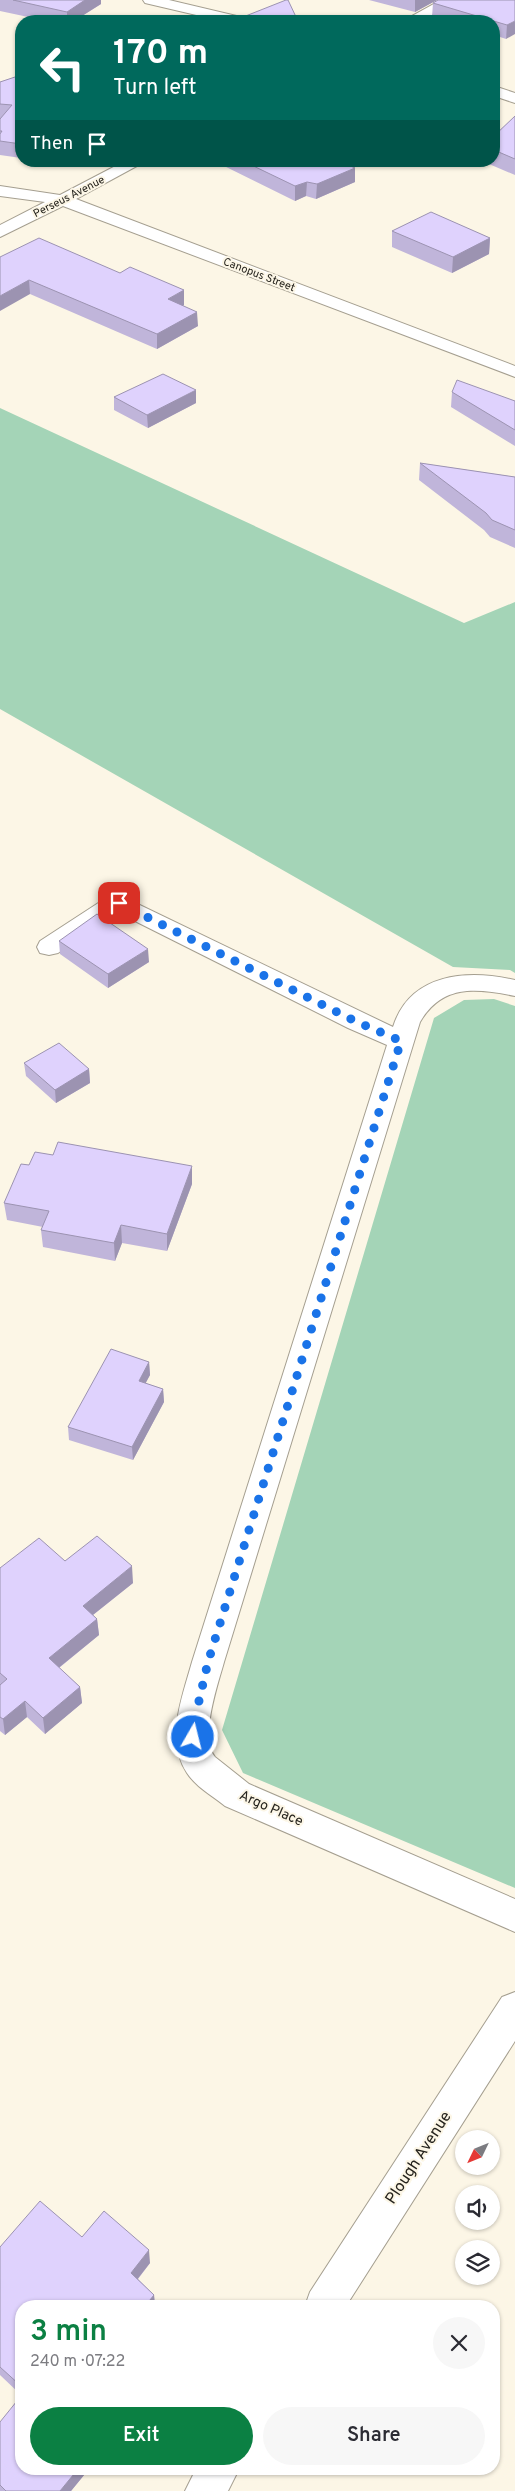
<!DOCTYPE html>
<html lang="en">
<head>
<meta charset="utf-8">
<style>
	body { margin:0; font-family:Overpass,sans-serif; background:#f7f7f7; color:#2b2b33; height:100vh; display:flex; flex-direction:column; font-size:19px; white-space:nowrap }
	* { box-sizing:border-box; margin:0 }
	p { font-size:16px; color:#7c7c81 }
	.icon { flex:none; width:28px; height:28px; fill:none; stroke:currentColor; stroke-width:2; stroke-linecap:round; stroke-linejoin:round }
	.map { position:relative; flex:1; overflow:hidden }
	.details { position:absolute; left:15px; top:2300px; width:485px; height:175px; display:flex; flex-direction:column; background:#fff; border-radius:20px; box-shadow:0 1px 4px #0004 }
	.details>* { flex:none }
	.banner { position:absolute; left:15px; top:15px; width:485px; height:152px; border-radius:20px; box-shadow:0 1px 4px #0004; background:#00695c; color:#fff; overflow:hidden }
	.needle { width:32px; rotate:227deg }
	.buttons { position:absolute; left:455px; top:2130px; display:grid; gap:10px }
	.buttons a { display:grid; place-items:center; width:45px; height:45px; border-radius:50%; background:#fff; box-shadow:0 1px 4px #0004; font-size:25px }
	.pin { position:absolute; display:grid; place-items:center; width:42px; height:42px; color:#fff; margin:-21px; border-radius:10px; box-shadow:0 2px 8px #0006 }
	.me { position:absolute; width:55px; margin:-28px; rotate:8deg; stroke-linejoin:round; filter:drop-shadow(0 0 4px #0008) }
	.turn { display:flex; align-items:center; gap:18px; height:105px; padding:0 15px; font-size:22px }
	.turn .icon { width:65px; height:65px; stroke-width:2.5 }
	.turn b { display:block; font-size:35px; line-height:42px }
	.then { display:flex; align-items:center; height:48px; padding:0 15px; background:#0003; gap:10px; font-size:19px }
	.round { display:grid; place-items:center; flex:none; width:52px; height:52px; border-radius:26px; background:#f7f7f7 }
	.summary { display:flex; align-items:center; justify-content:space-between; height:85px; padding:0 15px }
	h1 { font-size:30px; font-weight:600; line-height:38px; color:#0b8043 }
	.cta { display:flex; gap:10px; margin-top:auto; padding:10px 15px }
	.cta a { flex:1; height:58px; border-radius:30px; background:#0b8043; color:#fff; font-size:20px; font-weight:600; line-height:58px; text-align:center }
	.cta a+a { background:#f7f7f7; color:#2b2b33 }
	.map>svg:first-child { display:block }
	.green { fill:#a4d4b7 }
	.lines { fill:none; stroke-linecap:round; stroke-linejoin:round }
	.street-casing { stroke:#a59f90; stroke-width:2 }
	.street { fill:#fff; fill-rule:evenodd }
	.wall { fill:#c0b5da }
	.shaded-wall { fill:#9c93b1 }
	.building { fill:#dfd2fd; stroke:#9c93b1 }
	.route { stroke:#1a73e8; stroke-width:9; stroke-dasharray:0 16.2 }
	.labels { text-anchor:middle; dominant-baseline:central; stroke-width:4; stroke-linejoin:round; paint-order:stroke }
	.far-street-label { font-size:11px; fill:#25231d; stroke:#fcf6e6 }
	.street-label { font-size:14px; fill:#25231d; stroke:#fcf6e6 }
	.near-street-label { font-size:16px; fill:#25231d; stroke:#fcf6e6 }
</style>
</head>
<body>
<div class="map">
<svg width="515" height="2491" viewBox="0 0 515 2491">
	<rect width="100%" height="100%" fill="#fcf6e6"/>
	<path class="green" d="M0,408L464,623L515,602V973L510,970L453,967L0,709Z
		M494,999L515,1006V1888L243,1773L222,1730L434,1018L464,1000Z"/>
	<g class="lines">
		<defs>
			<path id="street" d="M143,0H169L245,18L247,21H222L145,3Z
				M441,0H459L421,21H403Z
				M494,86L515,93V103L494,96Z
				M125,161H146L76,199L515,366V377L63,206L0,237V225L45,202L0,196V186L60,195Z
				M119,895L393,1027C410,973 467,969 515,980V996C476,988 442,984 420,1022L224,1662C218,1684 199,1738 215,1757L249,1784L515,1899V1932L225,1806C213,1796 196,1787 187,1773C165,1739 182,1698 192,1662L387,1045L348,1028L117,912L58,953L49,955L40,953L37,947L40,941L106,898Z
				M515,1992V2041L346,2306H305L310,2292L502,1997Z
				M196,2469H239L228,2491H185Z"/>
		</defs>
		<use href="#street" class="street-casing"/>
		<use href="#street" class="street"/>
	</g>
	<path class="wall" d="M0,0H101V4L74,21H47L0,11Z
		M369,0H437L415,12Z
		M515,0L506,39L494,35V21H446L432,17L433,3Z
		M21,75V158L0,155V119L1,118H0V82Z
		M515,116V175L482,161H494V136Z
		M48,161H66L64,163Z
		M214,161H340L355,182L316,199L306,196L295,201Z
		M392,231L490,238L489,254L452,273L392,247Z
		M0,257L184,305L183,306L198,326L157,349L30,294Z
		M452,392L515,401V446L451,407Z
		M114,397L196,403L148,428L114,410Z
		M420,463L515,477V548L490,537L484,530L419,480Z
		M59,941L149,962L108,988L60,954Z
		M24,1063L89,1069L90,1083L56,1103L26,1076Z
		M29,1165L192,1184L167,1251L122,1243L115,1261L43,1247L41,1230L43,1227L7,1220L4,1203Z
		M149,1362L150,1375L145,1383L163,1389L164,1402L133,1460L69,1440L68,1427Z
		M65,1561L133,1583L93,1615L97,1619L99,1635L59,1668L80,1687L82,1703L45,1734L27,1717L5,1735L0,1731V1568Z
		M82,2237L150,2263L138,2279L154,2295L155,2306H21V2395L0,2375V2247Z
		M0,2422L21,2469H89L71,2491H0Z"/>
	<path class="shaded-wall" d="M85,0H101V4L74,21H67V12Z
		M415,0H437L415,12Z
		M515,21V34L506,39L507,25Z
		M355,168V182L316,199L317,184Z
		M307,182L306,196L295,201V186Z
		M490,238L489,254L452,273L453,257Z
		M29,280L30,294L0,311V296Z
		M184,290V305L168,314V299Z
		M197,312L198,326L157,349V334Z
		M196,390V403L148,428L147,415Z
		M148,949L149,962L108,988V974Z
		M89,1069L90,1083L56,1103L55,1090Z
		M192,1166V1184L167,1251V1234Z
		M121,1225L122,1243L115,1261L114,1243Z
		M149,1362L150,1375L140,1394L139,1381Z
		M163,1389L164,1402L133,1460L132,1447Z
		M132,1566L133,1583L84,1622L83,1606Z
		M97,1619L99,1635L51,1674L49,1658Z
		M80,1687L82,1703L45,1734L43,1718Z
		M25,1701L27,1717L5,1735L3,1719Z
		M149,2250L150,2263L132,2286L131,2273Z
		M154,2295L155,2306H145Z
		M78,2469H89L71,2491H60Z"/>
	<path class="building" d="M13,0H85L67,12Z
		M286,0H288L297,19L292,21H233Z
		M438,0H515V21L507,25L433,3Z
		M21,75V144L0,141V134L2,131H0V119L12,105L0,104V82Z
		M515,116V159L494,150V136Z
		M243,161H340L355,168L317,184L307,182L295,186Z
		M431,212L490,238L453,257L392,231Z
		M39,238L120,273L130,267L184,290L168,299L197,312L157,334L29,280L0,296V257Z
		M163,374L196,390L147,415L114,397Z
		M457,380L515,401V430L452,392Z
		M420,463L515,477V530L492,520L486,513Z
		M97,914L148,949L108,974L59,941Z
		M59,1043L89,1069L55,1090L24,1063Z
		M58,1142L192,1166L167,1234L121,1225L114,1243L41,1230L49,1211L4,1203L21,1164L29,1165L35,1152L53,1155Z
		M111,1349L149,1362L139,1381L163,1389L132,1447L68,1427Z
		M97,1536L132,1566L83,1606L97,1619L49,1658L80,1687L43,1718L25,1701L3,1719L0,1717V1685L7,1679L0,1673V1568L39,1538L65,1561Z
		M40,2201L82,2237L104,2211L149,2250L131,2273L154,2295L145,2306H21V2386L0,2367V2247Z
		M21,2396V2469H78L60,2491H6L0,2485V2422Z"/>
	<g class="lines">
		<path class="route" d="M119,903L357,1022L401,1041L208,1662L193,1727V1737"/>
	</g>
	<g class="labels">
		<g class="far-street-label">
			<text transform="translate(69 197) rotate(-27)">Perseus Avenue</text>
			<text transform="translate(259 275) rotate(21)">Canopus Street</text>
		</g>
		<g class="street-label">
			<text transform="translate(271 1809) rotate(24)">Argo Place</text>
		</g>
		<g class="near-street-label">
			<text transform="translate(419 2158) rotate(-57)">Plough Avenue</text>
		</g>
	</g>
</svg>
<div class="buttons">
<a><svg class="needle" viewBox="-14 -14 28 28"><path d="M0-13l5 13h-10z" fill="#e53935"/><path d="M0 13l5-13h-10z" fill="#7c7c81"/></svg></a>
<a><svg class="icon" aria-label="sound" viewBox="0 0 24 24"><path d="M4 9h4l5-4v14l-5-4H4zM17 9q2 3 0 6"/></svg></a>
<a><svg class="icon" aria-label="layers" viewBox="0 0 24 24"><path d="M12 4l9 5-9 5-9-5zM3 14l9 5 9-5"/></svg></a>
</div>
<div class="pin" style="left:119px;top:903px;background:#d93025"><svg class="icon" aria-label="arrive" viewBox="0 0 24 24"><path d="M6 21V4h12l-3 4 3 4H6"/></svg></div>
<svg class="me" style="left:193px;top:1737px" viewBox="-20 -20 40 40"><circle r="17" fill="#1a73e8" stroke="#fff" stroke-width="3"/><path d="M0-11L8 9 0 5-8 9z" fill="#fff"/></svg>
<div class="banner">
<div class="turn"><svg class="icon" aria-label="left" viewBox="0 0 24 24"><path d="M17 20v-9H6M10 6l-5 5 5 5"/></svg><div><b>170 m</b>Turn left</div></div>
<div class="then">Then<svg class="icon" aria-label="arrive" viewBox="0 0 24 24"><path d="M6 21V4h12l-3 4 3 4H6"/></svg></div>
</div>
<section class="details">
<div class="summary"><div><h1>3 min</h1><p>240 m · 07:22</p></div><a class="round"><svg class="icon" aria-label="close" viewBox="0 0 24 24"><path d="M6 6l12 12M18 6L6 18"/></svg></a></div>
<div class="cta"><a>Exit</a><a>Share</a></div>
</section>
</div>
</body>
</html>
